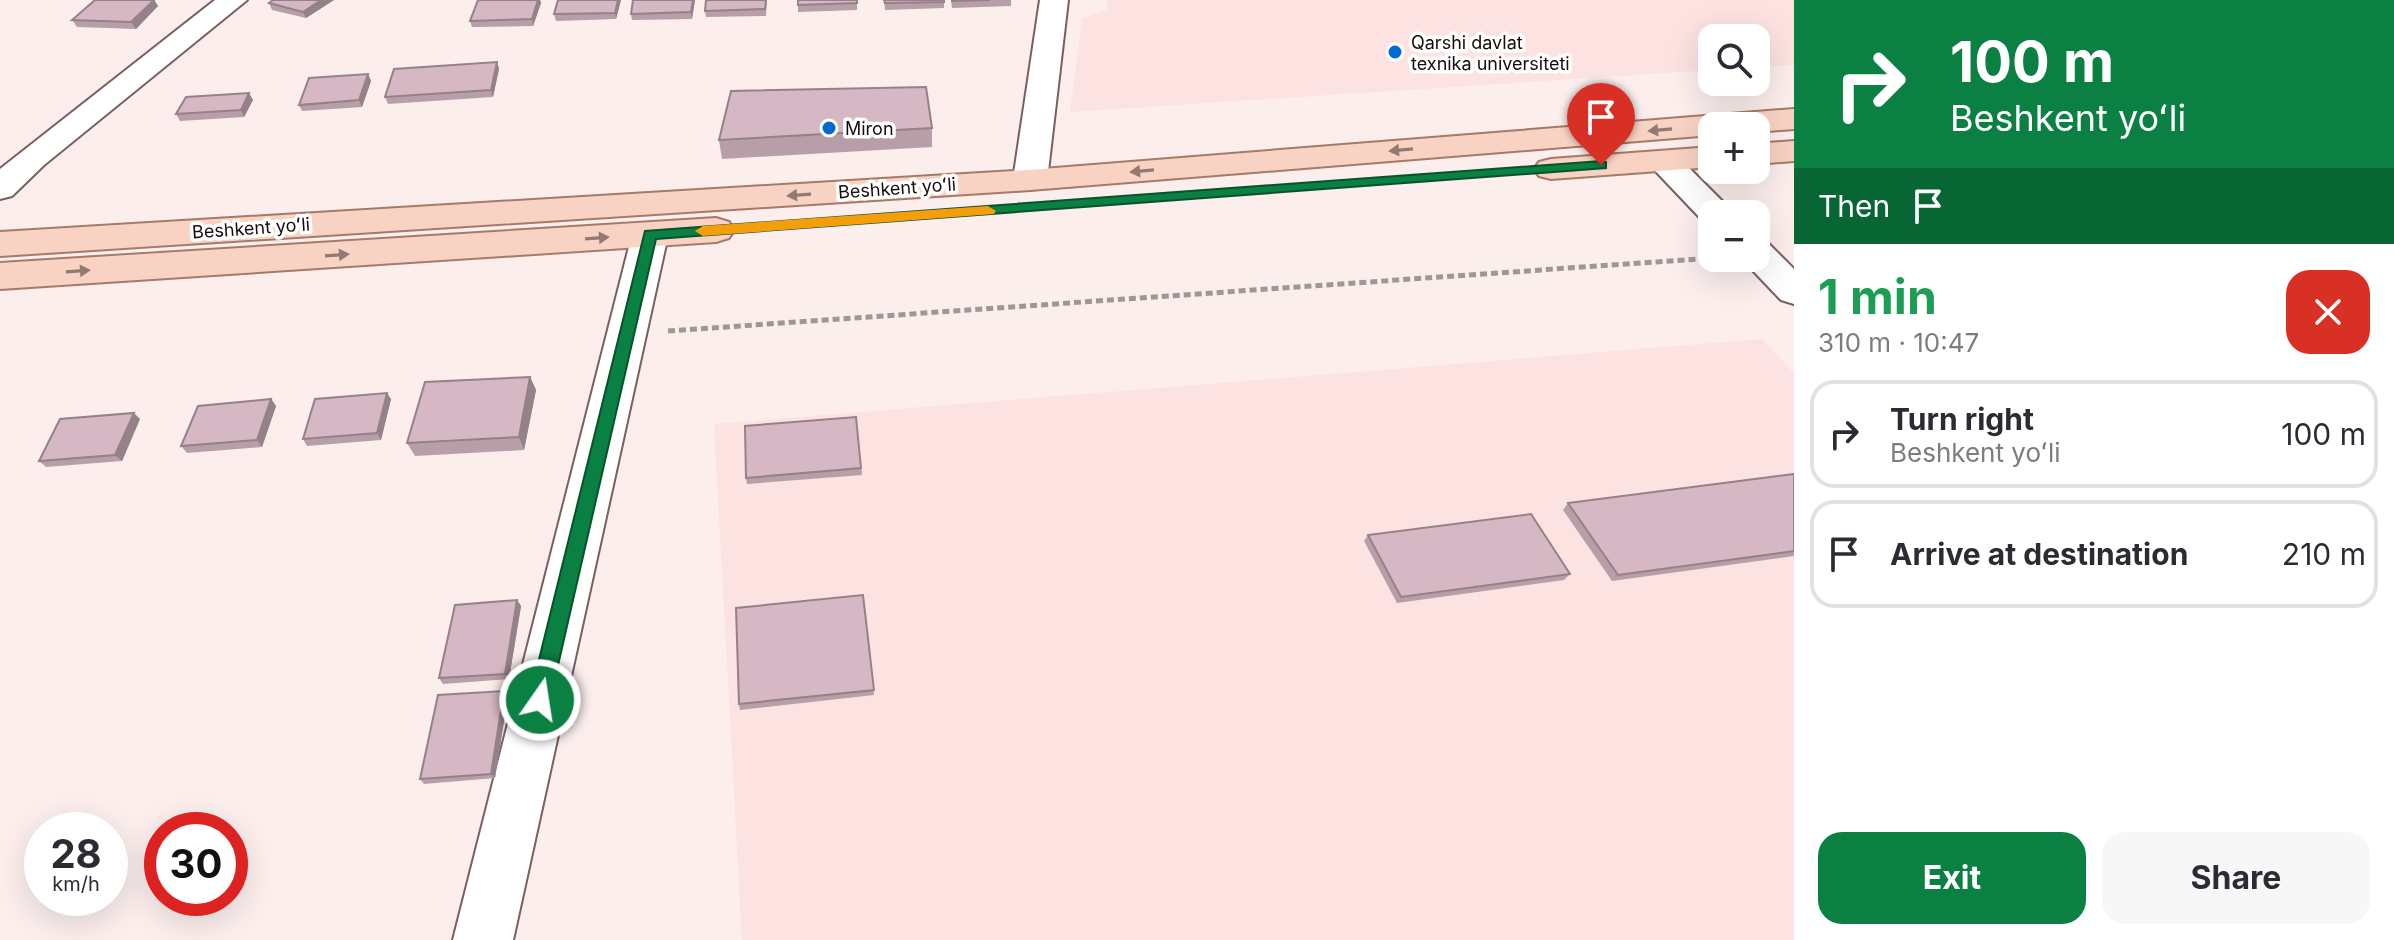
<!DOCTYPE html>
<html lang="en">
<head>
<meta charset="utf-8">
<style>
	body { margin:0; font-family:Inter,sans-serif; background:#f7f7f7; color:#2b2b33; height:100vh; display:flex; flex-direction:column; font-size:30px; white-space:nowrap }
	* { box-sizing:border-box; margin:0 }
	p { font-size:26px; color:#7c7c81 }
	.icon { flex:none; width:44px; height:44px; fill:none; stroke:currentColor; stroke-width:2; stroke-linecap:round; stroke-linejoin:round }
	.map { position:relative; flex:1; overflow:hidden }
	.drawer { display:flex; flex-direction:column; background:#fff; width:600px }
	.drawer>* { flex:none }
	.banner { background:#0b8043; color:#fff; overflow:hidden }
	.buttons { position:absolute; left:1698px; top:24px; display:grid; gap:16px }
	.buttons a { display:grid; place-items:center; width:72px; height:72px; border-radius:16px; background:#fff; box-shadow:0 8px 32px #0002; font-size:40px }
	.speed { position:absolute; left:24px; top:812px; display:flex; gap:16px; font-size:40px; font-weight:700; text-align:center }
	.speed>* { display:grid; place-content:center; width:104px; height:104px; border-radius:50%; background:#fff; box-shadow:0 8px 32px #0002; line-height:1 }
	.speed small { font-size:20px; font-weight:400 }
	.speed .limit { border:12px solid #d22; background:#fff; color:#111 }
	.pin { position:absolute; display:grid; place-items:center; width:68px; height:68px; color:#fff; margin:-82px -34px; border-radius:50% 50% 50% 0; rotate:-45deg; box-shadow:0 0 8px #0007 }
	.pin .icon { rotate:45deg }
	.me { position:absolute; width:88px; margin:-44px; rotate:13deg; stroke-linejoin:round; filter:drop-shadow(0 0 6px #0008) }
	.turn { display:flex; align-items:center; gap:28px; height:168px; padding:0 24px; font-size:36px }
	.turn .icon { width:104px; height:104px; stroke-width:2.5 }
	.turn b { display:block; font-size:56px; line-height:68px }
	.then { display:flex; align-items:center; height:76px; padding:0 24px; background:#0003; gap:16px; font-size:30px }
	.round { display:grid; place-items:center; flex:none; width:84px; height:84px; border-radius:24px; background:#f7f7f7 }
	.overview { display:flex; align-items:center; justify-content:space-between; height:136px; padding:0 24px }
	h1 { font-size:48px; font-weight:700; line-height:60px; color:#1e9e55 }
	.cta { display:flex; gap:16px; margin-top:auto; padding:16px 24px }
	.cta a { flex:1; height:92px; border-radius:24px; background:#0b8043; color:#fff; font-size:32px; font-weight:700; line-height:92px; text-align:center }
	.cta a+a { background:#f7f7f7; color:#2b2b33 }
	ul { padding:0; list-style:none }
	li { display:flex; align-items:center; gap:24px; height:108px; margin:0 16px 12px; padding:0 8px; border:4px solid #e1e1e2; border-radius:24px }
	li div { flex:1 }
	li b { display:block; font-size:30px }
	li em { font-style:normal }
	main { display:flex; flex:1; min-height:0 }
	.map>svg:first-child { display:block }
	.built { fill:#fce3e2 }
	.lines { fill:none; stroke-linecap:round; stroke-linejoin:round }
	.minor-casing { stroke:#7b5f5f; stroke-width:4 }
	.primary-casing { stroke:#a67a69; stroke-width:4 }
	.path { stroke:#a29695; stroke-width:5; stroke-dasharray:7 4; stroke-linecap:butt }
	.minor { fill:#fff; fill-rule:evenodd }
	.primary { fill:#f8d3c4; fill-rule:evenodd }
	.wall { fill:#b79ea8 }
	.shaded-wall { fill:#958188 }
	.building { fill:#d5b8c3; stroke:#958188; stroke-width:2 }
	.oneway { fill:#927971 }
	.route { fill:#0b8043; stroke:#07532c; stroke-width:2 }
	.slow { fill:#f59e0b }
	.poi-dot { fill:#006ad2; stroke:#fff; stroke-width:3 }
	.labels { text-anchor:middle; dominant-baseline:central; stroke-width:7; stroke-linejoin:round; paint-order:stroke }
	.far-poi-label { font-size:18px; fill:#160b0b; stroke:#fff; text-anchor:start }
	.far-street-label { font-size:18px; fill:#160b0b; stroke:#fff }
</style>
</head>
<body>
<main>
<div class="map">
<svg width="1794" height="940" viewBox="0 0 1794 940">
	<rect width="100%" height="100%" fill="#fbeeed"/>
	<path class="built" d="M1107,0H1794V65L1756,67V38H1712V70L1070,112L1082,18L1108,10Z
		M1762,339L1794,373V940H742L714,424Z"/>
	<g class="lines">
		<defs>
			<path id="minor" d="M215,0H247L44,165L12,196L0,199V169Z
				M1040,0H1068L1047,180L1042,187L1030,190L1018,187L1013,180Z
				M1663,151L1675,154L1735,214H1712V224L1704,222L1646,161L1651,154Z
				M650,223L663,227L668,235L513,940H453L632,235L637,227Z
				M1756,241L1769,244L1794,269V304L1781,300L1741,258H1756Z"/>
			<path id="primary" d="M1794,109V129L1756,132V126H1712V135L1030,190L0,256V232L1030,170Z
				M1794,141V161L1756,164V144Z
				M1712,147V167L1551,179L1539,176L1534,169L1539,162L1551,159Z
				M716,218L729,222L734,230L729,238L716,242L0,289V263Z"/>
		</defs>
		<use href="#minor" class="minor-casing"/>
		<use href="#primary" class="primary-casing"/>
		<path class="path" d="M668,331L1712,258"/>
		<use href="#minor" class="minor"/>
		<use href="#primary" class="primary"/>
	</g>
	<path class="wall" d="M154,0L158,6L136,29L77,27L72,20Z
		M273,0H334L306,18L272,10L269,3Z
		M478,0H540L541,3L533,26L472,27L470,21Z
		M558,0H621L616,19L556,21L554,14Z
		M695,0L692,19L632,20L631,14Z
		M706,0H767L766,16L706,17L705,11Z
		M798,0H857V10L798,12Z
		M884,0H944V8L885,10Z
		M951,0H1011V6L952,8Z
		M497,62L499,69L493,97L388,104L385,97Z
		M368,74L371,81L362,107L302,111L299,105Z
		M253,100L244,117L180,121L176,114Z
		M932,128V147L722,159L719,140Z
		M530,377L536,390L524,450L415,456L407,443Z
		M271,399L276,406L262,447L187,453L181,446Z
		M391,399L381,440L307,446L303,439Z
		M856,417L862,475L747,484L746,478Z
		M140,419L122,461L46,467L39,461Z
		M1794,474V556L1612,581L1563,510L1568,503Z
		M1368,535L1570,574L1564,580L1397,603L1364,541Z
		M863,595L874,695L740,710L739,704Z
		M517,600L521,606L509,679L443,684L439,678Z
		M508,696L495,778L424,784L420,779Z"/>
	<path class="shaded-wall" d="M154,0L158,6L136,29L131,22Z
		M321,0H334L306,18L303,12Z
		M538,0H540L541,3L533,26L532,19Z
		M618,0H621L616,19L615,13Z
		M693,0H695L692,19L691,12Z
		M497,62L499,69L493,97L491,90Z
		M368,74L371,81L362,107L359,100Z
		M249,93L253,100L244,117L241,110Z
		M530,377L536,390L524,450L519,437Z
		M387,393L391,399L381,440L377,433Z
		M271,399L276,406L262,447L257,440Z
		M134,413L140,419L122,461L115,455Z
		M517,600L521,606L509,679L505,674Z
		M504,691L508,696L495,778L491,774Z"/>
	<path class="building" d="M95,0H154L131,22L72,20Z
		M273,0H321L303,12L269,3Z
		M478,0H538L532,19L470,21Z
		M558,0H618L615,13L554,14Z
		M633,0H693L691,12L631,14Z
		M706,0H766L765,9L705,11Z
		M798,0H857V3L798,5Z
		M884,0H944V2L885,3Z
		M952,0H990L952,1Z
		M497,62L491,90L385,97L394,69Z
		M368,74L359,100L299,105L309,78Z
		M926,87L932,128L719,140L731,91Z
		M249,93L241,110L176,114L186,97Z
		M530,377L519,437L407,443L425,382Z
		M387,393L377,433L303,439L315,399Z
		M271,399L257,440L181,446L198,406Z
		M134,413L115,455L39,461L60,419Z
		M856,417L861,468L746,478L745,426Z
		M1794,474V551L1618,575L1568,503Z
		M1531,514L1570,574L1401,597L1368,535Z
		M863,595L874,690L739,704L736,608Z
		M517,600L505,674L439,678L455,605Z
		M504,691L491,774L420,779L438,695Z"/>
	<defs><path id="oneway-solid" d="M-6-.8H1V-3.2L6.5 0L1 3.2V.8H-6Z" transform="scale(2)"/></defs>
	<g class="oneway">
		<use href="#oneway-solid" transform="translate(1660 130) rotate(175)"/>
		<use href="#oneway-solid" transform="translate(1401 150) rotate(175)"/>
		<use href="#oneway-solid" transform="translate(1142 171) rotate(175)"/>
		<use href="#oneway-solid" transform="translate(799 195) rotate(176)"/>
		<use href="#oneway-solid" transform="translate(597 238) rotate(-4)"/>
		<use href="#oneway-solid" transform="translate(337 255) rotate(-4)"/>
		<use href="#oneway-solid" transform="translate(78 271) rotate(-4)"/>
	</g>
	<path class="route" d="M1601,161L1606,162V168L656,239L550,700L547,707L540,710L532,707L529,700L645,231Z"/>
	<path class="slow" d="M988,206L996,211L994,214L703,236L695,231L703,226Z"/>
	<g class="poi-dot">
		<circle cx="1395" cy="52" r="8"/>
		<circle cx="829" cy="128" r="8"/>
	</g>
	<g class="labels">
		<g class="far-poi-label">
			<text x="1411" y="42">Qarshi davlat<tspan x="1411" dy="21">texnika universiteti</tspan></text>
			<text x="845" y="128">Miron</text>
		</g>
		<g class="far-street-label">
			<text transform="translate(897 188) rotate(-4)">Beshkent yoʻli</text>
			<text transform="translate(251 228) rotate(-4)">Beshkent yoʻli</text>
		</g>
	</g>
</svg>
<div class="buttons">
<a><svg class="icon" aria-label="search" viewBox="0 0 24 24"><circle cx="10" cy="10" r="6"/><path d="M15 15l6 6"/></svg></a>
<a>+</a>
<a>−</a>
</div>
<div class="speed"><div>28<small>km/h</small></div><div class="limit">30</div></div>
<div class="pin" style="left:1601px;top:165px;background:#d93025"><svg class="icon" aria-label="arrive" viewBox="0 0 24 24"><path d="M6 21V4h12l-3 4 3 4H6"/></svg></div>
<svg class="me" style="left:540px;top:700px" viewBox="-20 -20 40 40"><circle r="17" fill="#0b8043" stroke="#fff" stroke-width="3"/><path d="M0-11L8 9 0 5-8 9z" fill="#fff"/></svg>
</div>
<section class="drawer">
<div class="banner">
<div class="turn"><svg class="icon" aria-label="right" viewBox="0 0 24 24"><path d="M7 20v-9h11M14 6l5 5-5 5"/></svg><div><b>100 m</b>Beshkent yoʻli</div></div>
<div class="then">Then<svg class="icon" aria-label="arrive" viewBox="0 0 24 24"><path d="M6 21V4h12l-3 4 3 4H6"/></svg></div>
</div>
<div class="overview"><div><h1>1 min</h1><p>310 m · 10:47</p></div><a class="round" style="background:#d93025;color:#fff"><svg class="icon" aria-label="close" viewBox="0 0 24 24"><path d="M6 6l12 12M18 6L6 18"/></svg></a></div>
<ul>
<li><svg class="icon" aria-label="right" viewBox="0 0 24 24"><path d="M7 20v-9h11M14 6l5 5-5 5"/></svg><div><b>Turn right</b><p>Beshkent yoʻli</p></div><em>100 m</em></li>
<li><svg class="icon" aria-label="arrive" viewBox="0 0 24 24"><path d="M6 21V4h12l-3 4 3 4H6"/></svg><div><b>Arrive at destination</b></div><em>210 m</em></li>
</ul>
<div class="cta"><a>Exit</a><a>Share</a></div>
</section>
</main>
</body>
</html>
